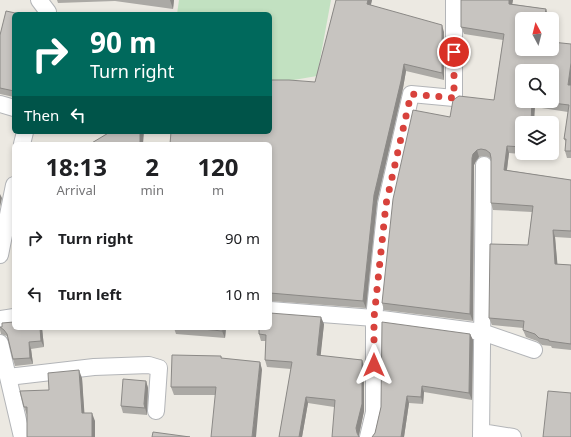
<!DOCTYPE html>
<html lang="en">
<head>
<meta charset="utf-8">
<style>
	body { margin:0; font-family:"Noto Sans",sans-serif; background:#f6f6f6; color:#202124; height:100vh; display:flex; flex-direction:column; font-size:15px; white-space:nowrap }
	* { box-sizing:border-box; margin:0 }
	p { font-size:13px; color:#757577 }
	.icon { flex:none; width:22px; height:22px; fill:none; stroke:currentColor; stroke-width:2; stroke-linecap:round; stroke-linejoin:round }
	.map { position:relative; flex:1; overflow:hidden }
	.side { position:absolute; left:12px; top:142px; width:260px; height:188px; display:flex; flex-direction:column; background:#fff; border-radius:6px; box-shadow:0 2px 6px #0003 }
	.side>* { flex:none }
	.hud { position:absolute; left:12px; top:12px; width:260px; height:122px; border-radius:6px; box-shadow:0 2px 6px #0003; background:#00695c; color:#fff; overflow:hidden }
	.needle { width:26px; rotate:353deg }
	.buttons { position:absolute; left:515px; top:12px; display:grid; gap:8px }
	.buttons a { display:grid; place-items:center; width:44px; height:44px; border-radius:6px; background:#fff; box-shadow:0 2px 6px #0003; font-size:20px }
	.pin { position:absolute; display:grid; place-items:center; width:34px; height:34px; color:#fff; margin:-17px; border:2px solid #fff; border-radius:50%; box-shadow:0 1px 4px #0007 }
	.me { position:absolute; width:44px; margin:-22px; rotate:0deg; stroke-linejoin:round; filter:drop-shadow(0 0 3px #0008) }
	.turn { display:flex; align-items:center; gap:14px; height:84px; padding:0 12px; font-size:18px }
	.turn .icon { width:52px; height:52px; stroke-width:2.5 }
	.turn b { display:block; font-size:28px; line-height:34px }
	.then { display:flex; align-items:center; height:38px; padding:0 12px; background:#0003; gap:8px; font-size:15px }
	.eta { display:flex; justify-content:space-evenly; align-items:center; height:68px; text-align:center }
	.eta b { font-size:24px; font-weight:700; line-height:28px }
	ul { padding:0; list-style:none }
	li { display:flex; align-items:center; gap:12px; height:56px; padding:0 12px }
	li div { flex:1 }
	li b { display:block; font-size:15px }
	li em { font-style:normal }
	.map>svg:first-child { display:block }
	.green { fill:#c2e1c1 }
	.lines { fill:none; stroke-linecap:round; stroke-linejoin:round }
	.minor-casing { stroke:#b3b5b8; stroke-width:18 }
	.minor { stroke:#fff; stroke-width:16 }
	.wall { fill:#aba9a5; fill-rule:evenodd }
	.shaded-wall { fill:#8b8986 }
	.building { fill:#c7c4c0; stroke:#8b8986 }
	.route { stroke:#d8423c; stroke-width:7; stroke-dasharray:0 12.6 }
</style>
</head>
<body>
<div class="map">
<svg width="571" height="437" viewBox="0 0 571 437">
	<rect width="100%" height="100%" fill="#ece9e2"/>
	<path class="green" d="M179,0H331L317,76L270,84V14H177Z"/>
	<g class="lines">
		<defs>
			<path id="minor" d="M39,0L48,12V14
				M454,0V98L411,94L386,204L374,318L482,332L534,350
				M0,104L14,108
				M22,144L25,132
				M0,255L14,185
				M270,310L374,318V412L368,437
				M0,319L14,317
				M0,343L22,437
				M8,377L94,367L149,365L159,368L156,411
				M481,432L513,437
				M481,437L484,165"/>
		</defs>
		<use href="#minor" class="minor-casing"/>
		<use href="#minor" class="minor"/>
	</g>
	<path class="wall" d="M57,0H174L173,9L115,1L58,3Z
		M336,0H372L371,5L444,32V54L443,58L444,61V80L406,71L403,88L377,202L366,308L270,301V144L315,82Z
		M461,0H513L512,4L546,9L548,16V19H522V49L571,44V158H567L565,151L566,142L564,139L568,112L535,107L522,123V153H533V155L509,153L507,170L571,180V238L555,237L557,264L571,265V350L552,348L551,346L542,345L537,341L526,337L523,330V328L492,325L489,318L528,245L532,212L493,210L491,203V159L488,157L484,156L479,157L476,161L474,165L473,321L384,310L382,303L450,117L494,100L503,40L464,34L461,27ZM522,71L552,101H522Z
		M14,14V97L0,94V35Z
		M324,324L320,356L362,360L364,367V411L359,435L334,407L308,403L302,437H279L291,369L267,367L265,360L266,341H261L259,334Z
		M0,327L42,328L44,347L31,349L33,364L15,366L13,359L8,338L7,336L1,334L0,330Z
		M174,328H226L225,338L176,334Z
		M470,334L473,340L472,400L424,392L423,404L409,403L404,437H372L375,433L381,407Z
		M221,356L222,359L260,362L262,370L215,395H174L171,387Z
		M82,378L84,413L95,421V437H27V415L24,407L49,390Z
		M146,381L148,388L147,410V415L123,413L121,406Z"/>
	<path class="shaded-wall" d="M170,0H174L173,9Z
		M368,0H372L369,11L367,4Z
		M509,0H513L511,11L509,4Z
		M546,9L548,16V19H544Z
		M442,25L444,32V54L443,58L444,61V80L442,73L440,53Z
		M571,63V89L568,85Z
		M404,64L406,71L403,88L377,202L366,308L363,301L374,195Z
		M532,101L535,107L534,123H531Z
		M140,132H144L143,144H140Z
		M507,146L509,153L506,176L504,170Z
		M477,150L479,157L476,161L474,165L473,321L470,314L472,158L473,154Z
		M0,194L2,198L0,207Z
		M553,230L555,237L558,270L555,264Z
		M321,317L324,324L320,362L317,355Z
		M40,328H42L44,347L41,341Z
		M223,328H226L225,338L222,331Z
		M470,334L473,340L472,400L469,393Z
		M29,342L31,349L33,364L30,358Z
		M362,360L364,367V411L359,435V437L357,433L356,428Z
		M260,362L262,370L256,437H252Z
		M79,370L82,378L85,421L82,413Z
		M146,381L148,388L147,410V415L144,404Z
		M422,386L424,392L423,404L421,397Z
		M407,396L409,403L404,437H401Z
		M306,397L308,403L302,437H299Z
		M92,413L95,421V437H92Z"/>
	<path class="building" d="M336,0H368L367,4L442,25V47L440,53L442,54V73L404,64L401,81L374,195L363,301L270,293V144H170L171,132H270V80H289L315,82Z
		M461,0H509V4L546,9L544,19H522V49H552V42L571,44V63L568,85H571V151H565L566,139H564L569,105L536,101H552V71H522V101H532L531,123H522V147L507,146L504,170L571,180V231L553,230L555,264L571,265V344L549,341V340L539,338L535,334L523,330L524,321L489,318L490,244L528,245L533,206L491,203V158L490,153L486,150L481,149L477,150L473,154L472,158L470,314L382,303L393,199L413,110L450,117L453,100L459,96L494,100L504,34L461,27Z
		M6,11L20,14H14V91L0,88V35Z
		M110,132H140V144H90Z
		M270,313L321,317L317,355L362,360V404L356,428L357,433L359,437H332L335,400L306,397L299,437H279L292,362L265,360L266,335L259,334V328H270Z
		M14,322V328H40L41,341L29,342L30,358L13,359L7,334L4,330L0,327H2V323Z
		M382,322L470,334L469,393L422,386L421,397L407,396L401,437H372L375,433L381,407Z
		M193,328H223L222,331Z
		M172,355L221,356V358L260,362L252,437H211L216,387H171Z
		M79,370L82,413H92V437H27V407H24L20,391L49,390L48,373Z
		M123,379L146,381L144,404L145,408L121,406Z
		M548,391L571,393V437H543Z
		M153,432L190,437H152Z"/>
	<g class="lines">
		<path class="route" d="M374,365V318L386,204L411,94L454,98V52"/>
	</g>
</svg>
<div class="buttons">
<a><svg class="needle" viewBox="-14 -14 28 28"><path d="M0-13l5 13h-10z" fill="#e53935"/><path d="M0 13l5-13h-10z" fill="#757577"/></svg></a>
<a><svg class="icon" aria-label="search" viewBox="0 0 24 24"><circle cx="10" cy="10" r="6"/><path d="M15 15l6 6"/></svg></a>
<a><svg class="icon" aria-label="layers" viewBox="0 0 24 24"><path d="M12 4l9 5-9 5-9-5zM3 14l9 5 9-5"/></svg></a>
</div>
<div class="pin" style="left:454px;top:52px;background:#d93025"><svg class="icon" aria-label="arrive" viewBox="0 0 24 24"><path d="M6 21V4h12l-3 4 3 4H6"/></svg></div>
<svg class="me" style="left:374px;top:365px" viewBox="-20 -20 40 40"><path d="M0-17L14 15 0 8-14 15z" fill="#d8423c" stroke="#fff" stroke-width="4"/></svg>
<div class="hud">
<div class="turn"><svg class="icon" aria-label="right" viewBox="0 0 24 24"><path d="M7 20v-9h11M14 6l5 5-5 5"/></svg><div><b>90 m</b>Turn right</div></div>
<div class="then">Then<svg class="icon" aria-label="left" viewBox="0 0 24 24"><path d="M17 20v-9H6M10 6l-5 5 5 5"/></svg></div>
</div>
<section class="side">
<div class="eta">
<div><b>18:13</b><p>Arrival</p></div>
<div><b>2</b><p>min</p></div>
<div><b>120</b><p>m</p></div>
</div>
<ul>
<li><svg class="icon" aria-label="right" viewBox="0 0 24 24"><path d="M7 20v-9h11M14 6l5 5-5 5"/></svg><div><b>Turn right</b></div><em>90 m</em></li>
<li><svg class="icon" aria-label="left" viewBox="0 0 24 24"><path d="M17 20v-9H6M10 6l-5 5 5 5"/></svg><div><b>Turn left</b></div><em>10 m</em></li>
</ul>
</section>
</div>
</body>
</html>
